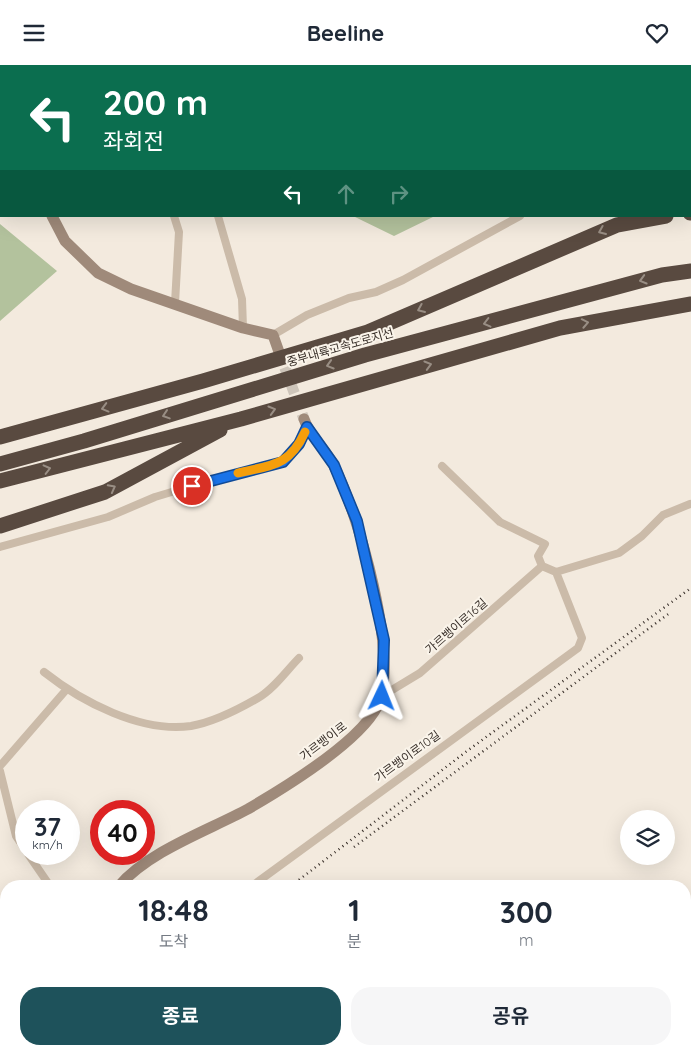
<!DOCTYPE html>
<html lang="ko">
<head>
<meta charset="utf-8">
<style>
	body { margin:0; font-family:Quicksand,"Noto Sans KR",sans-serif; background:#f6f6f7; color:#1f2937; height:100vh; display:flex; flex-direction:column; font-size:19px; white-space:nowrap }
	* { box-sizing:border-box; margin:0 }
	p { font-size:16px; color:#747a83 }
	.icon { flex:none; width:28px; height:28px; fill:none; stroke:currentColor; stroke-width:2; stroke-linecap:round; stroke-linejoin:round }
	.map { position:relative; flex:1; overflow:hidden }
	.side { position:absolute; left:0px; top:815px; width:691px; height:175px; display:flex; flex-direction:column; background:#fff; border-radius:20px 20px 0 0; box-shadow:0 5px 20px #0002 }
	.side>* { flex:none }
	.banner { position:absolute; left:0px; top:0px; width:691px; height:152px; box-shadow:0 5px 20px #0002; background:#0b6e4f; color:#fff; overflow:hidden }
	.buttons { position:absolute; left:620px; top:745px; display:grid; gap:10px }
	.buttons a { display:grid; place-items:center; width:55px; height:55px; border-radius:50%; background:#fff; box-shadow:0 5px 20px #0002; font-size:25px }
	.speed { position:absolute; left:15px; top:735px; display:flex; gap:10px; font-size:25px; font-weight:700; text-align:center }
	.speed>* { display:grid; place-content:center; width:65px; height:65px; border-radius:50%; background:#fff; box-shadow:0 5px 20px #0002; line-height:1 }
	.speed small { font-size:12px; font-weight:400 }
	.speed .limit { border:8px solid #d22; background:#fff; color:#111 }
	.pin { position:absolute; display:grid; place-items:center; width:42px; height:42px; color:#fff; margin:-21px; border:2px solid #fff; border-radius:50%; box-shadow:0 1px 5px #0007 }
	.me { position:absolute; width:55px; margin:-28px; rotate:2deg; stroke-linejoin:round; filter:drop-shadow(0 0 4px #0008) }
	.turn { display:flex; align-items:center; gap:18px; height:105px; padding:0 20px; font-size:22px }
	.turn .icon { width:65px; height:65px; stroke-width:2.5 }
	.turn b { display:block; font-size:35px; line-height:42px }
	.lanes { display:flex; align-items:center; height:48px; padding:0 20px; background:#0003; justify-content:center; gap:25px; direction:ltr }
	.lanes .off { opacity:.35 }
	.eta { display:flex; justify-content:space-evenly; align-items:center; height:85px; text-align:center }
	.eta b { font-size:30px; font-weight:700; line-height:35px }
	.button { display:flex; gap:10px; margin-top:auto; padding:10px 20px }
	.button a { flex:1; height:58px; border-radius:20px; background:#1e525b; color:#fff; font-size:20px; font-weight:700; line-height:58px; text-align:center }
	.button a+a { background:#f6f6f7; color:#1f2937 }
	header { display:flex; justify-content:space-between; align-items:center; height:65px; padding:0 20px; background:#fff; font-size:22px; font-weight:700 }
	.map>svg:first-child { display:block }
	.green { fill:#b3c29d }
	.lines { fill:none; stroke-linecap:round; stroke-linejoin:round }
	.secondary-tunnel { stroke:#cec5ba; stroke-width:11; stroke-dasharray:11 5.5; stroke-linecap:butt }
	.street { stroke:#cbbba9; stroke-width:8 }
	.secondary { stroke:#9f8a7a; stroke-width:11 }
	.highway { stroke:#594a40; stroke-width:15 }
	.rail { stroke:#382f29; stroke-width:2.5; stroke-dasharray:1 4; stroke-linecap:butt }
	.oneway { stroke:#998e84 }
	.route-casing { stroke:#114b97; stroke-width:12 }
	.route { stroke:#1a73e8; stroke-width:9 }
	.slow { stroke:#f59e0b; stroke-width:9 }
	.labels { text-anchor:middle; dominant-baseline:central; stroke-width:4; stroke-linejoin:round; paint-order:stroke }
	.street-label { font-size:12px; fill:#382f29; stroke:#faf4ea }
</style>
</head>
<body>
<header><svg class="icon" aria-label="menu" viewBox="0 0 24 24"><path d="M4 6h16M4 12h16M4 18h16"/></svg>Beeline<svg class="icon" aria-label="heart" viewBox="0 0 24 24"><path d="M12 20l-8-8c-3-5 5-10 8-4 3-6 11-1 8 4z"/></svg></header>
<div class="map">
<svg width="691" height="990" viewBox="0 0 691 990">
	<rect width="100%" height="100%" fill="#f3eade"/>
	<path class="green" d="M269,0H534V1H269Z
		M353,151H435L394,171Z
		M0,159L57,206L0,256Z"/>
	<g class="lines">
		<path class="secondary-tunnel" d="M279,287L304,354"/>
		<path class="street" d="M124,0V1
			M202,0V1
			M174,151L179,167L175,238
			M218,151L242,234L243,263
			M273,270L307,250L349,233L376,227L403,215L520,151
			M442,401L500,457L545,479L538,491L542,501
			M0,482L108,452L155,432L228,410L283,397L299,379L307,363
			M556,507L619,488L642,471L663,450L690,439
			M44,607C82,637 141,668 191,661C214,657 239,644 258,633C274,624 287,605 299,593
			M0,701L66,625
			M0,706L16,771L26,786
			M28,789L50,821
			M252,821L578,583L582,573L556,507L542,501L420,608L382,631
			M267,984L276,990"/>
		<path class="secondary" d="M52,151L65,176L98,208L131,224L243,263L273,270L279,287
			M119,821C149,786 207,766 248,744C284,723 358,678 377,642C401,594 358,448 334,401C326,384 310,372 304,354
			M0,917H6
			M685,956L691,952
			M0,961L6,953
			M191,984L197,990
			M637,990L646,984"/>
		<path class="highway" d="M690,148H691
			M0,372L203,316L368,267L617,160L666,151
			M0,399L84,376L365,290L662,210L691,206
			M0,416L241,354L560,263L691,239
			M0,461L105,427L220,365
			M670,990L679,984"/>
		<path class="rail" d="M354,782L671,547
			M291,821L467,686L691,523
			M98,990L103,984
			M114,990L119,984"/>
	</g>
	<defs><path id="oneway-chevron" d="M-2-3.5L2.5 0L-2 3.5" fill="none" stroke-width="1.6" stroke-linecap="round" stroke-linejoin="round" transform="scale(1.25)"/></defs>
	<g class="oneway">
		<use href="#oneway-chevron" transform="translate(602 166) rotate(157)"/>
		<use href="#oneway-chevron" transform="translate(643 215) rotate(164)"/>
		<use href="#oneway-chevron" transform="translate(421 244) rotate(157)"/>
		<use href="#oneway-chevron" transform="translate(487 258) rotate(166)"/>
		<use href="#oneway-chevron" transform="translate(585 258) rotate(-11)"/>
		<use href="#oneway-chevron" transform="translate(330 300) rotate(163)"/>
		<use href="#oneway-chevron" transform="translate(428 300) rotate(-16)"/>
		<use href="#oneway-chevron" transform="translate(105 343) rotate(165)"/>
		<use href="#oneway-chevron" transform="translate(272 345) rotate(-16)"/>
		<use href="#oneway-chevron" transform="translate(166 350) rotate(162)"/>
		<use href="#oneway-chevron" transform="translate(47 404) rotate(-14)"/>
		<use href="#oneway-chevron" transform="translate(112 423) rotate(-28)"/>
	</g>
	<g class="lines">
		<defs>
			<path id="route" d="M192,421L283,397L299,379L307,362L334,400L357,456L384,575L382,631"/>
		</defs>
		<use href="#route" class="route-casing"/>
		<use href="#route" class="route"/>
		<path class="slow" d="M238,408C271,400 289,402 305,367"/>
	</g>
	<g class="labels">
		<g class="street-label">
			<text transform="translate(340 282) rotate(-16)">중부내륙고속도로지선</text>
			<text transform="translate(456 561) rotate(-41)">가르뱅이로16길</text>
			<text transform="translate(323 676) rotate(-37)">가르뱅이로</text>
			<text transform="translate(407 691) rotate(-36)">가르뱅이로10길</text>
		</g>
	</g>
</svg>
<div class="buttons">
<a><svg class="icon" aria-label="layers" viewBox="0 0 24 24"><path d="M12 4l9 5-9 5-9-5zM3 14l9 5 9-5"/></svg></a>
</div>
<div class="speed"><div>37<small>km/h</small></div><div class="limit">40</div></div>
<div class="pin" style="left:192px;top:421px;background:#d93025"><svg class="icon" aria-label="arrive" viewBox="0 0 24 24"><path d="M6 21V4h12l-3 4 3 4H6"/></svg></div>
<svg class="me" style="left:382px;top:631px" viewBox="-20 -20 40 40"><path d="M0-17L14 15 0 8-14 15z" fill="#1a73e8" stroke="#fff" stroke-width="4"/></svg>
<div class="banner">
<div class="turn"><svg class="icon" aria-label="left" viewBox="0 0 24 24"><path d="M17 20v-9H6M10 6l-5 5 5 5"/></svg><div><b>200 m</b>좌회전</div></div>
<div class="lanes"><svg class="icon" aria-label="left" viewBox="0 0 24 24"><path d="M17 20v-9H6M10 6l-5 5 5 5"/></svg><svg class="icon off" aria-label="ahead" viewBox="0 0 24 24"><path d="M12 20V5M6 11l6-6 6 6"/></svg><svg class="icon off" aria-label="right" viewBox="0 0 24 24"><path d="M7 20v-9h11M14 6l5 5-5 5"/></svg></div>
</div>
<section class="side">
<div class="eta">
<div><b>18:48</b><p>도착</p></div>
<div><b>1</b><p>분</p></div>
<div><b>300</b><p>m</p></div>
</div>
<div class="button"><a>종료</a><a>공유</a></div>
</section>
</div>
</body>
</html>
